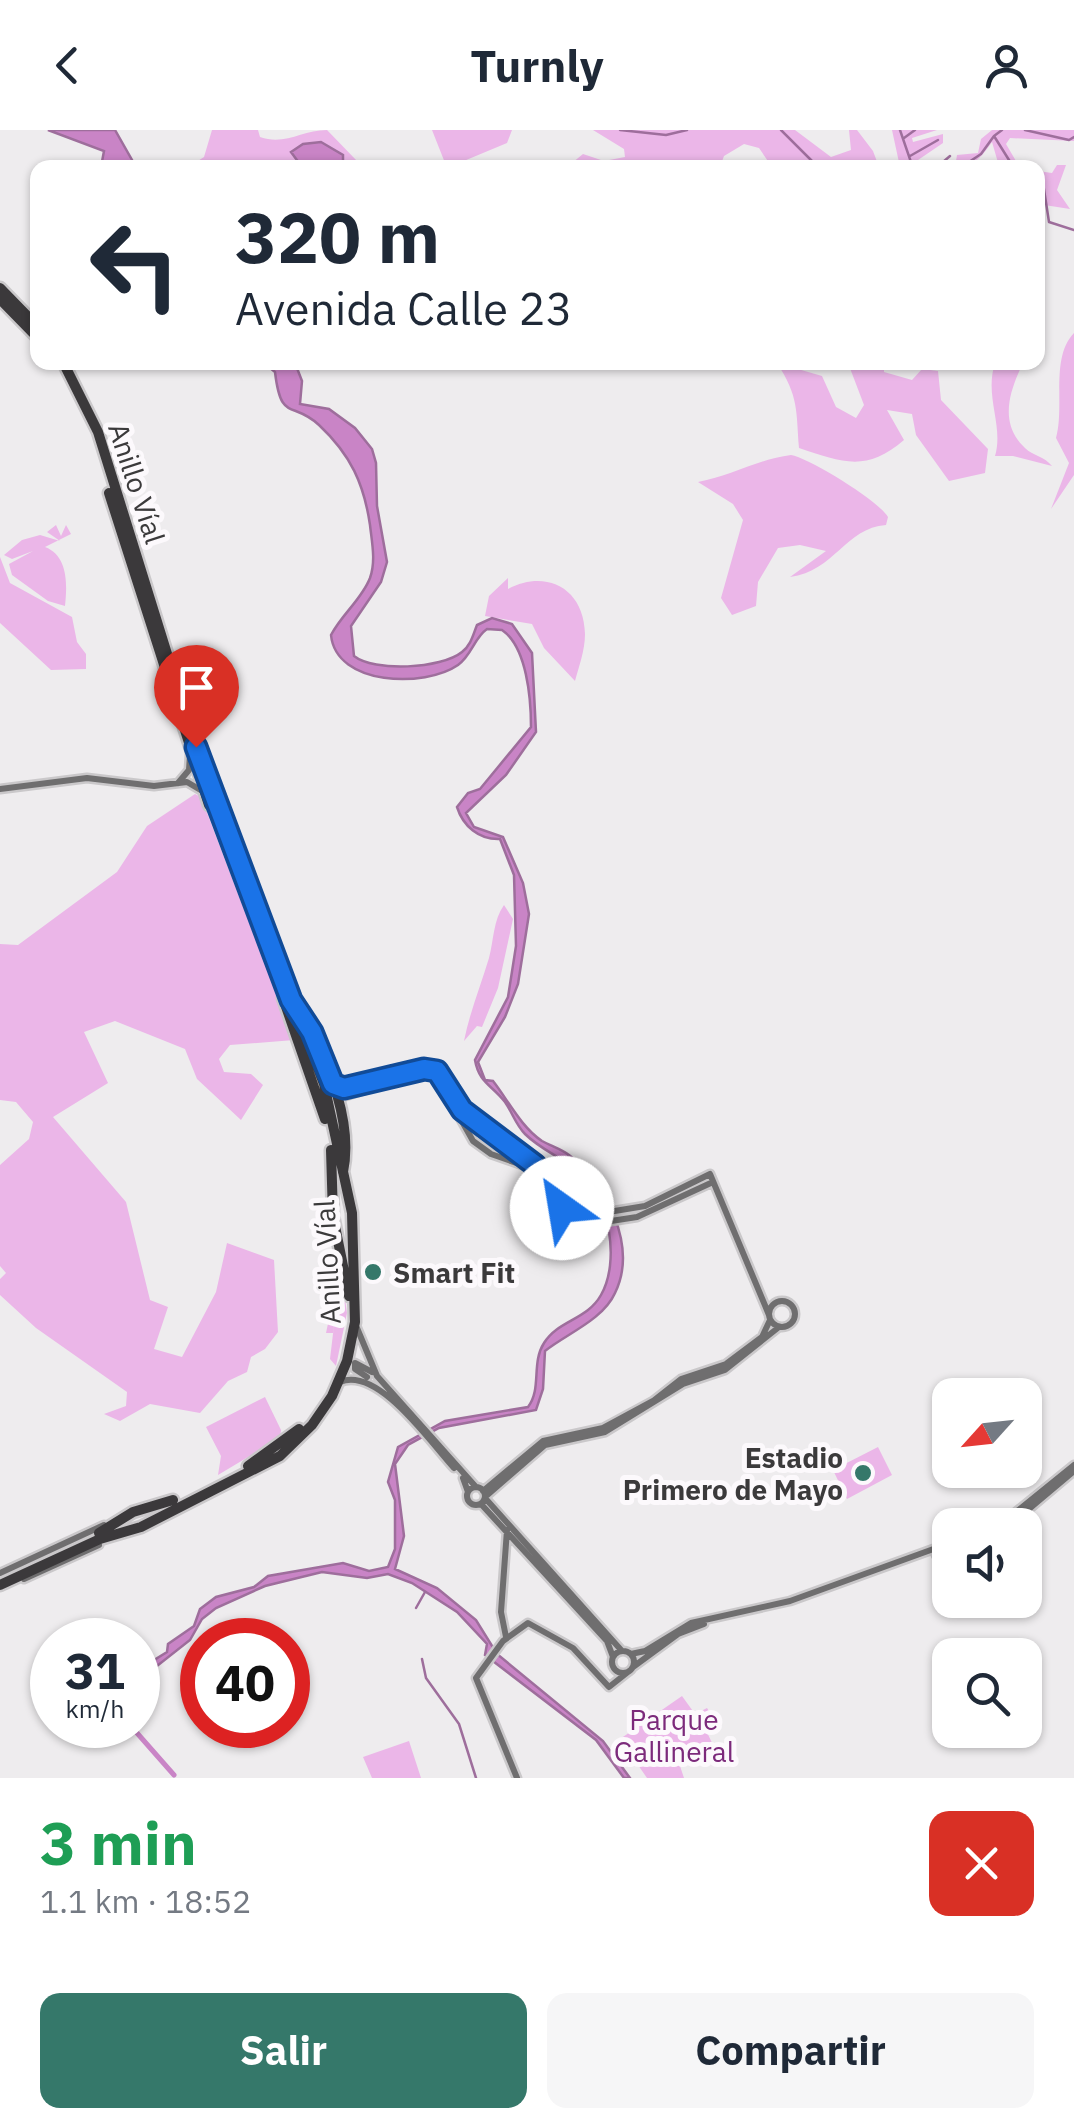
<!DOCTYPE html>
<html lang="es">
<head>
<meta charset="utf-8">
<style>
	body { margin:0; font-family:"IBM Plex Sans",sans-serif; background:#f6f6f7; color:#1f2937; height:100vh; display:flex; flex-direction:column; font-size:38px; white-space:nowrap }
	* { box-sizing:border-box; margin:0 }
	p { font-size:32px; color:#747a83 }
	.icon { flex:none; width:55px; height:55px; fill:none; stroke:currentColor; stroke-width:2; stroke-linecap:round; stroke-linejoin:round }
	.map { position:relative; height:1648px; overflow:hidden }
	.side { display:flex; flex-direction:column; background:#fff; flex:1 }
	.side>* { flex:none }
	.hud { position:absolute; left:30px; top:30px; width:1015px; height:210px; border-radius:20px; box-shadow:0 2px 8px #0004; background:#fff; color:#1f2937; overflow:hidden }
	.needle { width:65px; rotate:243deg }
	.controls { position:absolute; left:932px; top:1248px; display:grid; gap:20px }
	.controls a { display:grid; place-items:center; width:110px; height:110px; border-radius:20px; background:#fff; box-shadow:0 2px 8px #0004; font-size:50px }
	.speed { position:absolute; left:30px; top:1488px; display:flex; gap:20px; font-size:50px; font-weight:700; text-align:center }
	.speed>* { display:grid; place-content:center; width:130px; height:130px; border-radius:50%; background:#fff; box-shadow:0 2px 8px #0004; line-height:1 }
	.speed small { font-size:25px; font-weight:400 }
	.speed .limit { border:15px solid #d22; background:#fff; color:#111 }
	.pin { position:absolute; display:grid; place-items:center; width:85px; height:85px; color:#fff; margin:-102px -42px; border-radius:50% 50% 50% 0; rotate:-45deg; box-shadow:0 0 10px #0007 }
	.pin .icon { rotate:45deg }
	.me { position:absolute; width:110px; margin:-55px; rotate:328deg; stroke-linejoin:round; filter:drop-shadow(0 0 8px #0008) }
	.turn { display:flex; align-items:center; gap:35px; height:210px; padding:0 40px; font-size:45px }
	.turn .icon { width:130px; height:130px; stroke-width:2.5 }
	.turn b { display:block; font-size:70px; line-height:85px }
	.round { display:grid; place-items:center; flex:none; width:105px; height:105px; border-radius:20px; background:#f6f6f7 }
	.overview { display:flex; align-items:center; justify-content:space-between; height:170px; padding:0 40px }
	h1 { font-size:60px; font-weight:700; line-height:75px; color:#1e9e55 }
	.action { display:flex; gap:20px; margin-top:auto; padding:20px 40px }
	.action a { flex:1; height:115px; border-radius:20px; background:#35786a; color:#fff; font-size:40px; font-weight:700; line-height:115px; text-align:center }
	.action a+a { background:#f6f6f7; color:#1f2937 }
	header { display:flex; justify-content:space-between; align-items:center; height:130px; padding:0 40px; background:#fff; font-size:45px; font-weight:700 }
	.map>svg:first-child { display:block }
	.green { fill:#ebb6e8 }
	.water { fill:#c984c6; stroke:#9e6e9c; stroke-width:2.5 }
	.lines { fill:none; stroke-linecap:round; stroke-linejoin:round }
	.stream { stroke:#9e6e9c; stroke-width:2.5 }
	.canal { stroke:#c984c6; stroke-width:5 }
	.secondary-casing { stroke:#cac8ca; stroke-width:11 }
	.highway-casing { stroke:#cac8ca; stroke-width:15 }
	.secondary { stroke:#6f6e6f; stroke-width:6 }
	.highway { stroke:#3b393b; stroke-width:10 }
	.route-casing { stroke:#114b97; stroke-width:25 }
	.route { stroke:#1a73e8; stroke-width:18 }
	.poi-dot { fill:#35786a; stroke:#fcf9fc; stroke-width:4 }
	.labels { text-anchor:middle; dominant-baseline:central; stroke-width:10; stroke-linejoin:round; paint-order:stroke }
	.street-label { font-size:28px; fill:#3b3a3b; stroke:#fcf9fc }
	.poi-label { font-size:28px; font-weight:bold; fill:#3b3a3b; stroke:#fcf9fc; text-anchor:start }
	.park-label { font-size:28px; fill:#7c2a7b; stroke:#fcf9fc }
</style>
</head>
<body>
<header><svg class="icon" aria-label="back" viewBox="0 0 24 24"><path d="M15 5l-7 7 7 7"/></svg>Turnly<svg class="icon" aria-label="person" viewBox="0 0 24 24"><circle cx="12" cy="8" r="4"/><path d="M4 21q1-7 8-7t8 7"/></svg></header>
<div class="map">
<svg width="1074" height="1648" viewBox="0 0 1074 1648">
	<rect width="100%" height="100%" fill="#eeecee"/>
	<path class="green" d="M212,0H258L260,7C285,16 302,0 327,0L358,32L356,37H333L342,33V25L320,12L302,37H225L216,32L187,38L204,27Z
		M432,0H512L507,13L447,38Z
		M593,0H795L831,27L851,20L849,0H857L873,21L879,37H772L759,18L744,14L724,26L720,37H567L583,24L604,31L625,27L624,19Z
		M892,0H937L912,8L913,12L943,4V13L918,30L920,37H900Z
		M992,0H1074V11L1010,8L1006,14L1020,38L999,36L992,12C982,26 974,38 955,37L957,25L978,23L981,9Z
		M1057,35H1066L1057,60L1070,79L1038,74V41L1052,43Z
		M1074,203V345L1051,379L1069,333L1056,308C1065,276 1050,228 1074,203Z
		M777,233L822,246L836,277L856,288L864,275L848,233H884V242L912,250L922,239L938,241L941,270L988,319L985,343L949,351L916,305L912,284L887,280L904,310C866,343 842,332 799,318C796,280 799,267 777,233Z
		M995,233H1023C1010,260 998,293 1025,318C1033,326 1044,326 1052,336L1013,326H995C1004,296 984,266 995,233Z
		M791,325C809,328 879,371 888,387L886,395C845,398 835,441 790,447L826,421L800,415L778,418L758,452L756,476L732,485L721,468L743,390L733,374L698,352C731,346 758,329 791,325Z
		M56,395L61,406L66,395L71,404L45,417C69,426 67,457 65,476L48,471L12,445L9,434L33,421L12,429L4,425L22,410L40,405L60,411L47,402Z
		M0,427L10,453L72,487L77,512L86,524V539L51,540L0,493Z
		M508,448V459C546,439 584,458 585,504C585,520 579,536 575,551L544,518L532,494L485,486L489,466Z
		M195,664L201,667L294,910L230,915L219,929L224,942L251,944L263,955L241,990L197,949L185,919L115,891L84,902L108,953L53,987L126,1072L150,1170L168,1177L154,1219L182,1227L216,1162L227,1113L274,1130L278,1202L265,1219L251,1227L247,1242L228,1251L200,1283L150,1274L120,1291L104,1284L126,1276L127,1262L36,1198L0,1165V1149L6,1143L0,1136V1035L29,1009L33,992L16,972L0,970V814L18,815L117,742L147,696Z
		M504,775L513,789L498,858L482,897L477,896L464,911C470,881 481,855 489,828C494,809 493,791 504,775Z
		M338,1120L347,1183L336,1236L330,1229L335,1187L333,1203H326L334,1165L329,1140L332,1137L336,1160Z
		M265,1267L281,1300L280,1308L218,1345L221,1326L206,1297Z
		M878,1317L892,1345L847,1369L833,1340Z
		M682,1566L695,1584L707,1578L713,1588L703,1594L714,1617L680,1636L684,1648H647L620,1609Z
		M409,1611L421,1648H372L363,1627Z"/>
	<path class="water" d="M48,0H115L136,37H101L104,21Z
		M321,12L343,25V33L333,37H302L291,22L303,14Z
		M264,233H295L302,251L300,274L329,279L355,298L372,319L376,333L377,376L387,432L381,452L351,496L354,526C374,542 441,539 462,522C471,515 473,505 477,495L492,488L512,494L532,523L536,602L506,645L466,683L474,697L503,707L523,753L529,784L518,854L505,887L478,932L485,950L493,951C508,970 521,997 542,1011C551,1016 561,1019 569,1025C606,1053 638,1116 615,1163C603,1190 566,1204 545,1221L543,1259L536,1280L439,1298L408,1315L395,1334L404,1406L395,1439L437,1458L476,1490L497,1524L603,1611L630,1648H624L596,1610L485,1525L487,1514L457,1482L412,1453L388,1444L367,1448L322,1442L265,1456L216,1478L202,1489L190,1510L138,1551V1540L167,1522L168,1514L194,1496L200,1479L216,1467L254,1457L268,1446L343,1433L369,1441L388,1437L395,1419V1370L388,1352L398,1317L445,1291L528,1277C542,1259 531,1233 544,1213C558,1190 587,1190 601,1165C620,1132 610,1070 581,1044C565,1029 541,1020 525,1004C516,995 512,982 505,972C492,955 479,953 475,930L508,867L516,816L514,745L500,709C479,710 463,696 457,677L468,663L480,659L531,597C531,569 527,517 502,500L487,499C474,508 472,525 458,535C425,558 336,556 331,505C342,484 362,469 370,448C376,431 372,413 370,395C364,354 351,325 319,295C292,270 281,293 275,242Z"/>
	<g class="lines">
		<path class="stream" d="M620,0L666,5L687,0
			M781,0L819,38
			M900,0L913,38
			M1002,0L994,6L1014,38
			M1025,0L1069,10L1074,7
			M904,8L915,0
			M910,26L938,10
			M936,38L950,26
			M960,38L981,24L994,6
			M1038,53H1043L1049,92L1074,100
			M594,234V232
			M416,1478L425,1462
			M422,1529L426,1548L459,1594L476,1648"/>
		<path class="canal" d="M130,1595L174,1645"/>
		<defs>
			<path id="secondary" d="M178,653L189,640L190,625
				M0,659L87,648L154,656L187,652L204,662
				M415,945L437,947L473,1011L491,1024L531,1038L572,1097L637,1087L713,1052
				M335,955L347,958L424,939L437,941L462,980L535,1035L572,1088L645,1076L710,1044L769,1185
				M339,968L393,951
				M769 1184a13 13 0 1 1 26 0a13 13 0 1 1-26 0Z
				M357,1198L377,1246L476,1357
				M367,1247L355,1239V1233L372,1242
				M340,1252C378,1236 430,1312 454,1338
				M463,1348L468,1362
				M467 1366a9 9 0 1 1 18 0a9 9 0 1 1-18 0Z
				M483,1361L543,1311L603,1298L653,1271L681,1249L726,1234L762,1207L770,1190
				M485,1367L545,1315L605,1302L683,1254L725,1240L779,1197
				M485,1368L622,1521
				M481,1374L607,1511L613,1527
				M1000,1395L1074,1335
				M1010,1395L1074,1341
				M936,1425L950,1422
				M0,1443L104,1395
				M24,1449L99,1415
				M506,1507L501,1482L507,1400
				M612 1532a11 11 0 1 1 22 0a11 11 0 1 1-22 0Z
				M631,1524L645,1521L691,1493L790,1471L950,1413
				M633,1537L678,1504L704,1494
				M517,1648L476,1548L503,1511L528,1493L573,1518L609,1557L628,1542"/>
			<path id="highway" d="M0,158L38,197
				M0,169L38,208
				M109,363L209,675
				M283,868L325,989
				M313,905C333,945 352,998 343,1042
				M331,1020L333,1086L349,1166
				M248,1336L299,1299
				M99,1403L133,1382L173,1370
				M0,1455L100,1409L141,1397L280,1326L312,1295L332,1266L347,1231L355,1192L352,1083L324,954L196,617L98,302L63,232"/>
		</defs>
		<use href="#secondary" class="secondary-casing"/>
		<use href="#highway" class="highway-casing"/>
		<use href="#secondary" class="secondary"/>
		<use href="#highway" class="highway"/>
	</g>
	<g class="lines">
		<defs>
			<path id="route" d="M196,617L291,870L312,902L333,954L344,958L424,939L437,941L462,980L535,1035L562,1078"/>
		</defs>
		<use href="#route" class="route-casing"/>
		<use href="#route" class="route"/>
	</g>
	<g class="poi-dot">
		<circle cx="373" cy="1142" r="10"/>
		<circle cx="863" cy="1343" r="10"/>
	</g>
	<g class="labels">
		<g class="street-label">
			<text transform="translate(137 353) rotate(72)">Anillo Víal</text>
			<text transform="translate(327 1132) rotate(-93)">Anillo Víal</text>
		</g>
		<g class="poi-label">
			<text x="393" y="1142">Smart Fit</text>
			<text x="843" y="1327" text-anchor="end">Estadio<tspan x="843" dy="32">Primero de Mayo</tspan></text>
		</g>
		<g class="park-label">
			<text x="674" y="1589">Parque<tspan x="674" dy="32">Gallineral</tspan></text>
		</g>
	</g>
</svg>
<div class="controls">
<a><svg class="needle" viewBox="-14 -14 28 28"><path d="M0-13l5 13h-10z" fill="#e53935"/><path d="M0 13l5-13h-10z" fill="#747a83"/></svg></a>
<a><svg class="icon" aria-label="sound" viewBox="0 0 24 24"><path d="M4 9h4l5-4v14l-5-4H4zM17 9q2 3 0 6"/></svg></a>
<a><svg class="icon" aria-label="search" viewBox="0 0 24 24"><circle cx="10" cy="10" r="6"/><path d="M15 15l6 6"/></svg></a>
</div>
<div class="speed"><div>31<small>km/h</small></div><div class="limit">40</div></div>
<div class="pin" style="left:196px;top:617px;background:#d93025"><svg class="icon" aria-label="arrive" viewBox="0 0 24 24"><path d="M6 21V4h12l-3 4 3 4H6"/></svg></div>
<svg class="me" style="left:562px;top:1078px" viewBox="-20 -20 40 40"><circle r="19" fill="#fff"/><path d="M0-13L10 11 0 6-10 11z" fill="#1a73e8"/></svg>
<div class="hud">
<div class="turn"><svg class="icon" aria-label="left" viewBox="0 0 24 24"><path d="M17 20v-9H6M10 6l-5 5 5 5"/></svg><div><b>320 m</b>Avenida Calle 23</div></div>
</div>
</div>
<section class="side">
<div class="overview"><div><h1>3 min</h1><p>1.1 km · 18:52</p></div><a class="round" style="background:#d93025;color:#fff"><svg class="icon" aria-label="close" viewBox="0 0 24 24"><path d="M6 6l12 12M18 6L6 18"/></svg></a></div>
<div class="action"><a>Salir</a><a>Compartir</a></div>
</section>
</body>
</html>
